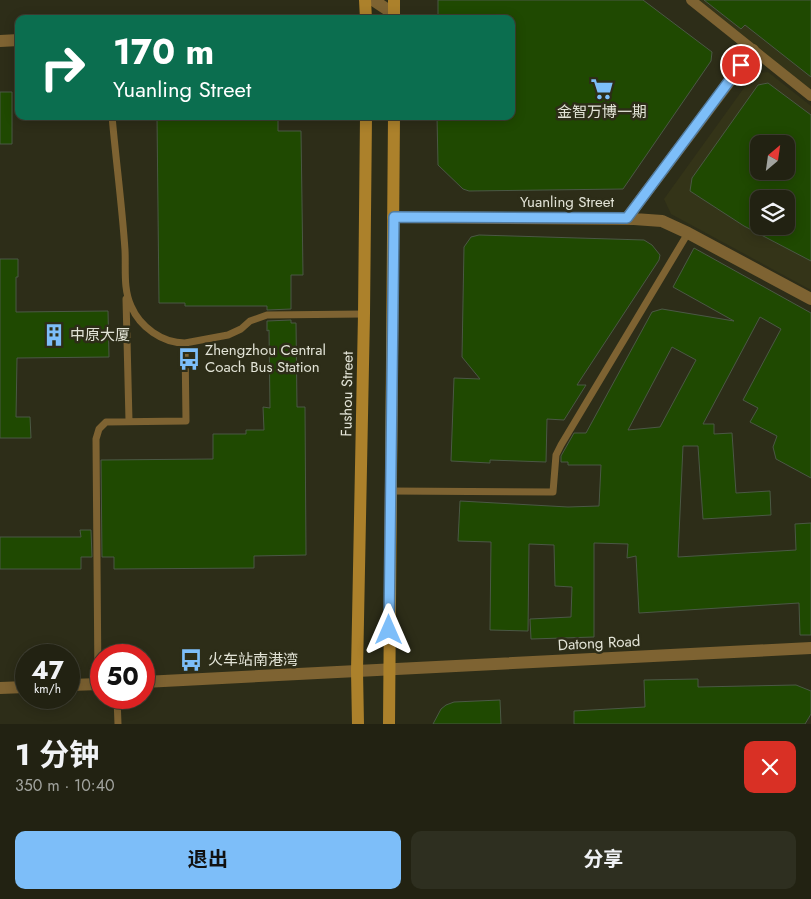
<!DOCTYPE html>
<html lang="zh">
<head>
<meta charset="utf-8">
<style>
	body { margin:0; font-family:Jost,"Noto Sans SC",sans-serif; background:#2e2f20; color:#f1f3f6; height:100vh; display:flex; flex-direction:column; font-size:19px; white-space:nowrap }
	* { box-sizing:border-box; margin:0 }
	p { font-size:16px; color:#a2a49f }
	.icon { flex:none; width:28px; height:28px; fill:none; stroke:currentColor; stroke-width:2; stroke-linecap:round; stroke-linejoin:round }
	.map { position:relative; height:724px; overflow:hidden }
	.sheet { display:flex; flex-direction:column; background:#222212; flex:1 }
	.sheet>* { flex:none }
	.banner { position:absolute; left:15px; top:15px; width:500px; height:105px; border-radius:10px; box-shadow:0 2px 12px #0003,0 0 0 1px #3f3f32; background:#0b6e4f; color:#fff; overflow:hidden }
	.needle { width:32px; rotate:29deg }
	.tools { position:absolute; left:750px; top:135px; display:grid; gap:10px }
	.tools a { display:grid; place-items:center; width:45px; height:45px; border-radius:10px; background:#222212; box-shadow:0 2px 12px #0003,0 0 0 1px #3f3f32; font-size:25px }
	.speed { position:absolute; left:15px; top:644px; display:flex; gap:10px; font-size:25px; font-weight:700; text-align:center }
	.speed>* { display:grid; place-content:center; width:65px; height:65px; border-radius:50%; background:#222212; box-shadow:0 2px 12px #0003,0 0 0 1px #3f3f32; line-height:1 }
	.speed small { font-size:12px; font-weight:400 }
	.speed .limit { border:8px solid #d22; background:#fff; color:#111 }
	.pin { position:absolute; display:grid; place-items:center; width:42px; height:42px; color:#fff; margin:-21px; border:2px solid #fff; border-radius:50%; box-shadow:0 1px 5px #0007 }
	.me { position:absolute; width:55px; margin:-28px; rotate:0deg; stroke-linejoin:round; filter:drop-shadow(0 0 4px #0008) }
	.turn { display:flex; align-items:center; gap:18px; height:105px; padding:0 15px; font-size:22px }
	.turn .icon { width:65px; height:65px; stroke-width:2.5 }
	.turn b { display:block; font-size:35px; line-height:42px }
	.round { display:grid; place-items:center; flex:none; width:52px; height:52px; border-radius:10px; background:#2e2f20 }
	.headline { display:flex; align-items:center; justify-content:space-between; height:85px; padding:0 15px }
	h1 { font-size:30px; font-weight:700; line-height:38px }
	.button { display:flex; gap:10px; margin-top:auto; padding:10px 15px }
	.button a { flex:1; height:58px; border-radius:10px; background:#7dbef9; color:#111; font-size:20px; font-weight:700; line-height:58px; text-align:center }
	.button a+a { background:#2e2f20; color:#f1f3f6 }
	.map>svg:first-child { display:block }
	.built { fill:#343418; fill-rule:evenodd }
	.building { fill:#1f4901; stroke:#4b5845; fill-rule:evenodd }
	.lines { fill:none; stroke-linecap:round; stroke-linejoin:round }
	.service { stroke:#7e6332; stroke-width:7 }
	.pedestrian { stroke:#7e6332; stroke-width:10 }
	.minor { stroke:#7e6332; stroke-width:12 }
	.tertiary { stroke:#7e6332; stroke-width:12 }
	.secondary { stroke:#ac812b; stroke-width:12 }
	.route-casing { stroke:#517ca2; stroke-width:12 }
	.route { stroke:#7dbef9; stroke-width:9 }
	.labels { text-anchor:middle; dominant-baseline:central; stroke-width:5; stroke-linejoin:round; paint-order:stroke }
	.poi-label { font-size:15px; fill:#e2e3d6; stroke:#2d2d18; text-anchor:start }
	.street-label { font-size:15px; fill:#e2e3d6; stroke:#2d2d18 }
</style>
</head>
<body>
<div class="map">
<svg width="811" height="724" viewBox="0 0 811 724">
	<rect width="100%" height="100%" fill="#2d2d18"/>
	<path class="built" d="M699,0H811V90Z
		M768,72L811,106V290L671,214L664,199L754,74ZM759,144H786V171H759ZM759,199H786V226H759Z"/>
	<path class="building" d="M438,0H643L712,52L711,61L623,189L469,191L463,189L438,165L437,116H511V19H438Z
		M704,0H811V77L745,25L741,29Z
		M768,83L811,115V261L744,226L690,191L692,178L758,85ZM759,144H786V171H759ZM759,199H786V226H759Z
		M0,92H12V144H0Z
		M157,116H278V131H301L303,275H291V309L267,310V306H185V303H159Z
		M479,235L644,240L652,245L660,255L659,260L577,385H586L564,420L547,419L546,462L490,460V463L451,461L454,378L480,379L462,357L464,247L471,237Z
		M694,248L811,313V478L776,459L773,447L777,436L750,422L758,408L743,400L781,329L760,317L703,424H714V434L732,433L736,493L770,491L771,515L703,519L698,446H683L678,557L796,550L795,524L811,523V635H800L799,603L639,613L636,556L627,558L628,544L594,543V637L531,639L530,619L571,617L572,587L555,586L554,545L529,544L528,631L490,630L491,542L458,541L460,501L568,507L599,506L601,465H568V462H561V456L574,433H586L652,312L662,309L734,321L673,287ZM672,347L696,360L660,427L628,430Z
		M0,259H18V277H16V312L108,311L109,357L17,358L16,417H30L31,438H0Z
		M291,320V323H296L297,407H305L306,555L254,556V568L114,569V557H102L101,460L213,459V434H246V430H264L263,407L270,408L269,330L267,331V321Z
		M80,530H91L92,557H81V569H0V537H81Z
		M698,679V687L796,685L811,691V714L805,724H574V711L645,707L644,680Z
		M500,700L501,724H433L441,709L446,705L454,702Z"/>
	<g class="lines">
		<path class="service" d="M112,116C116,161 122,205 125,250C126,269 123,288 131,306C140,327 162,343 185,343L228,335L241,329L250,321L267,315L364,314
			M126,299L129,421
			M390,491L553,492L556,455L561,445L688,233
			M98,684L96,439L99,429L106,422L186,421L185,343
			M117,698L118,724"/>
		<path class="pedestrian" d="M691,0L811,96"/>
		<path class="minor" d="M393,217L634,219L662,221L688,233L811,299
			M627,218L753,50
			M357,671L811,648"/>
		<path class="tertiary" d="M373,0L394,14
			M0,41L19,40
			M144,682L357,671
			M69,685L101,684
			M0,688L26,687"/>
		<path class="secondary" d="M365,0L366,19
			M394,0V19
			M358,724L357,671L364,314L366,116
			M389,724L394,116"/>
	</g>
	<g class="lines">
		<defs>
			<path id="route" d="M389,630L394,217L627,218L741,65"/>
		</defs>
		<use href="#route" class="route-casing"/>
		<use href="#route" class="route"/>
	</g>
	<defs>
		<symbol id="supermarket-bare" viewBox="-9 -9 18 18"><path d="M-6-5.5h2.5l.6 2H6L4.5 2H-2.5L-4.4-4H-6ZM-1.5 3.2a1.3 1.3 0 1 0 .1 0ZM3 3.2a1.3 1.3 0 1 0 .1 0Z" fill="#7dbef9" stroke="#2d2d18" stroke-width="2.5" paint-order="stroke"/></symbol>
		<symbol id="building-bare" viewBox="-9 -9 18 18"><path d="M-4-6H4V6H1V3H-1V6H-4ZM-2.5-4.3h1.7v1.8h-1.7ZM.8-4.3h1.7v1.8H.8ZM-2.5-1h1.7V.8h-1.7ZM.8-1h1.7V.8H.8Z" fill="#7dbef9" stroke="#2d2d18" stroke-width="2.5" paint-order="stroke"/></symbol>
		<symbol id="bus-bare" viewBox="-9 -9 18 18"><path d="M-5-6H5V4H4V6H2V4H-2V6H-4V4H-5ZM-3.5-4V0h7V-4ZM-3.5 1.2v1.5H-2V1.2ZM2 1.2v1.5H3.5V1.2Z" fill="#7dbef9" stroke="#2d2d18" stroke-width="2.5" paint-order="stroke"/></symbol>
	</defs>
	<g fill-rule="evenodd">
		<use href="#supermarket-bare" x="586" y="73" width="32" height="32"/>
		<use href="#building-bare" x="38" y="319" width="32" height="32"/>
		<use href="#bus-bare" x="173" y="343" width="32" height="32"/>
		<use href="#bus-bare" x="175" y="644" width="32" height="32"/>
	</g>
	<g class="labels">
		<g class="poi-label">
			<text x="602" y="112" text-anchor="middle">金智万博一期</text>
			<text x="70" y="335">中原大厦</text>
			<text x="205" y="350">Zhengzhou Central<tspan x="205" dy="17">Coach Bus Station</tspan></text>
			<text x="208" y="660">火车站南港湾</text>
		</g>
		<g class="street-label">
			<text x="567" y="202">Yuanling Street</text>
			<text transform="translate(347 394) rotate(-89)">Fushou Street</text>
			<text transform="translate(599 643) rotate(-3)">Datong Road</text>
		</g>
	</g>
</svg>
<div class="tools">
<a><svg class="needle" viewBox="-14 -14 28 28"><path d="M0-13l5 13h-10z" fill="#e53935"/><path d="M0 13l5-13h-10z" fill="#a2a49f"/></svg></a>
<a><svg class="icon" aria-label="layers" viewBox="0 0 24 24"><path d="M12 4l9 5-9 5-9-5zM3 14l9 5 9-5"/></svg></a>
</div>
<div class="speed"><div>47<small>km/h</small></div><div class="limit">50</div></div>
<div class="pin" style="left:741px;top:65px;background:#d93025"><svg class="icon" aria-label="arrive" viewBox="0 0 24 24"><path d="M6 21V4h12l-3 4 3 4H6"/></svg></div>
<svg class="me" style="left:389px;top:630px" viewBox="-20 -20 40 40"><path d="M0-17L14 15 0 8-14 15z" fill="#7dbef9" stroke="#fff" stroke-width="4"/></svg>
<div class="banner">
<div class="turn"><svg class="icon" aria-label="right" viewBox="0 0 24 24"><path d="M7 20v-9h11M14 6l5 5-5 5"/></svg><div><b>170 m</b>Yuanling Street</div></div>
</div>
</div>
<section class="sheet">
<div class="headline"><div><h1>1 分钟</h1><p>350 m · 10:40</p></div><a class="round" style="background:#d93025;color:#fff"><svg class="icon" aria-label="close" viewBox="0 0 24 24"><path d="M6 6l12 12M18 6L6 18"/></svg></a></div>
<div class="button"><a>退出</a><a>分享</a></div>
</section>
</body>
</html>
